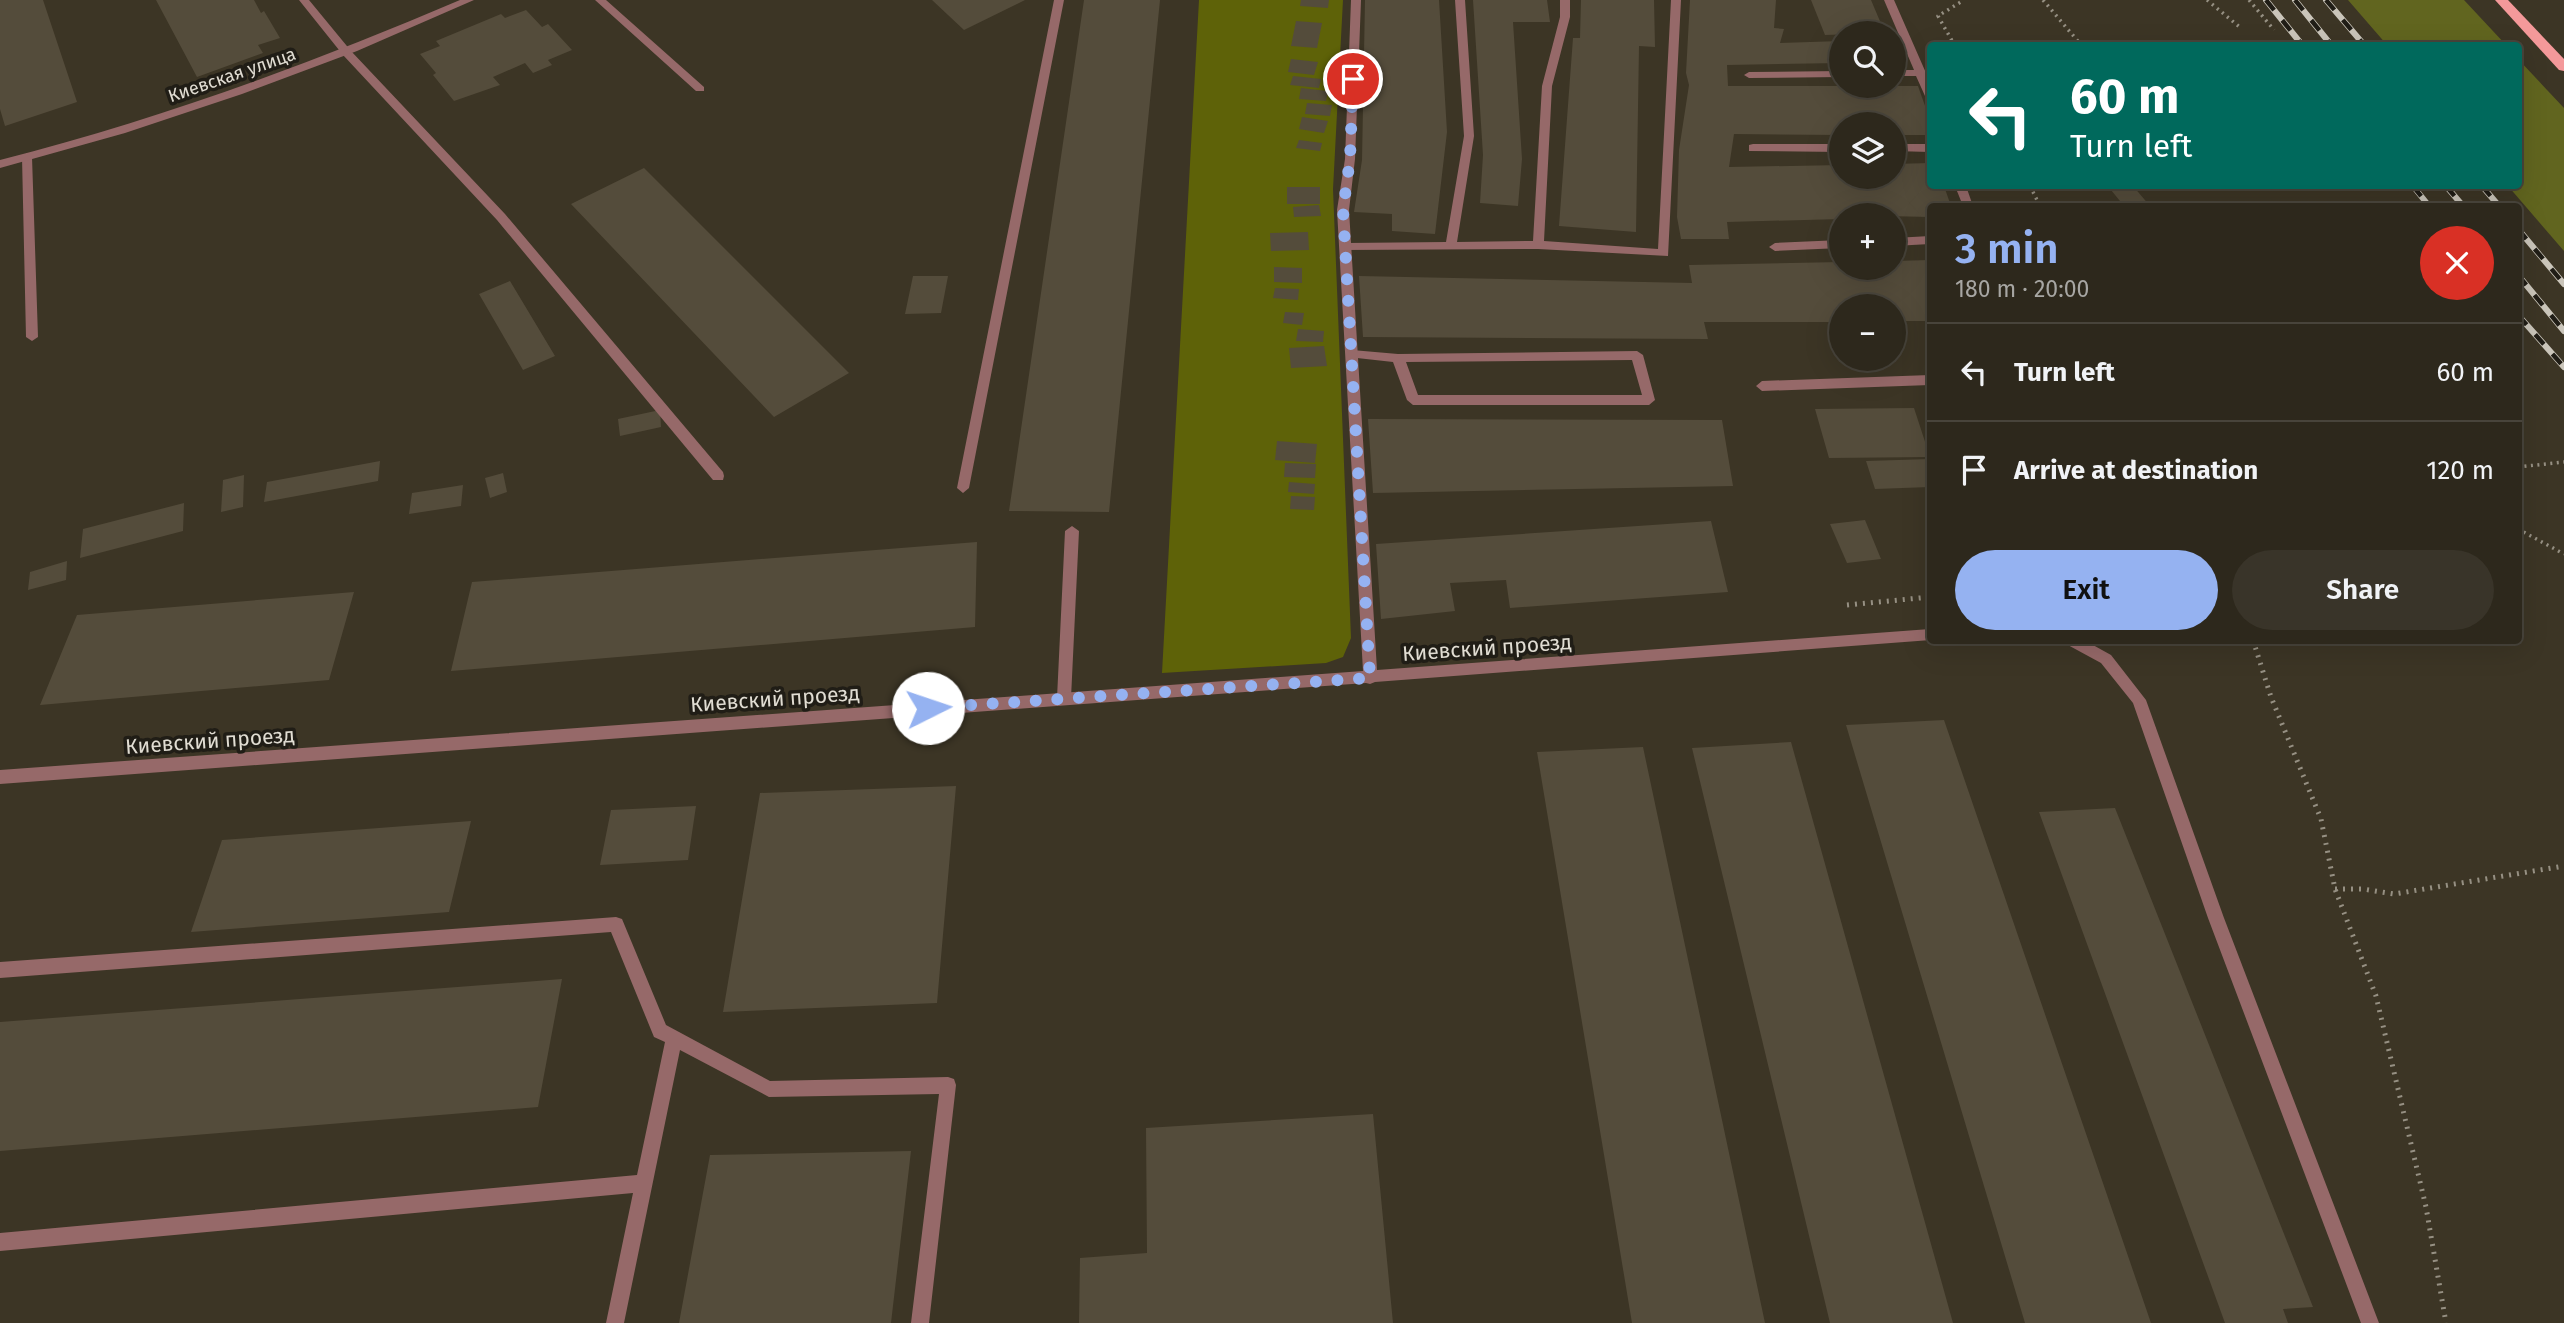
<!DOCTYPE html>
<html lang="en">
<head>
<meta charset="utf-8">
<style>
	body { margin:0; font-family:"Fira Sans",sans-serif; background:#393429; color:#f1f3f6; height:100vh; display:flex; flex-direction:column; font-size:26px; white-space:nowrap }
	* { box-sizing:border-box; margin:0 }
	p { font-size:23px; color:#a7a6a3 }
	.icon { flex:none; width:38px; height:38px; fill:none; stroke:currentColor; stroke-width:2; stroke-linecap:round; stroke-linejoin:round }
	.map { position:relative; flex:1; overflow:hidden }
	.drawer { position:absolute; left:1927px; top:203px; width:595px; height:441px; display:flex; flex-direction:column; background:#2d281c; border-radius:7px; box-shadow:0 7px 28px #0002,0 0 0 2px #48443b }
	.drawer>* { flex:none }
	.banner { position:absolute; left:1927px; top:42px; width:595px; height:147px; border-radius:7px; box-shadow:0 7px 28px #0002,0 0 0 2px #48443b; background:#00695c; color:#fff; overflow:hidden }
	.tools { position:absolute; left:1829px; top:21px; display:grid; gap:14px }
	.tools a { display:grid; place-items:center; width:77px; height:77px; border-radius:50%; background:#2d281c; box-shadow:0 7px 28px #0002,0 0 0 2px #48443b; font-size:35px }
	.pin { position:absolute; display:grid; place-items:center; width:60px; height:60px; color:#fff; margin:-30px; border:4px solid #fff; border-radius:50%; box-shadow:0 2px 7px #0007 }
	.me { position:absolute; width:77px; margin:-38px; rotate:86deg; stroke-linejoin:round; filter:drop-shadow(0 0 5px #0008) }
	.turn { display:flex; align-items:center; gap:24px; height:147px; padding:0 28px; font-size:32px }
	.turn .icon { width:91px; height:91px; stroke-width:2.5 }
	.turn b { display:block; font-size:49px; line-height:60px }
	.round { display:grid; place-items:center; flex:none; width:74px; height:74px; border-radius:37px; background:#393429 }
	.head { display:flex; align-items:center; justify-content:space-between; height:119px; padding:0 28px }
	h1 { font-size:42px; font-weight:600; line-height:52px; color:#95b2f1 }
	.primary-button { display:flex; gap:14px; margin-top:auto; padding:14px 28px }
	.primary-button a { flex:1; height:80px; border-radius:42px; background:#95b2f1; color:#111; font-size:28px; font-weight:600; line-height:80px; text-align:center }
	.primary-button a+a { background:#393429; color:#f1f3f6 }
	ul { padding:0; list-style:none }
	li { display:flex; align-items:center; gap:21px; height:98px; padding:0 28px; border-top:2px solid #48443b }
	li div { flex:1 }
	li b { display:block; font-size:26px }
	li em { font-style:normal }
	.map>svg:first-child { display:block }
	.green { fill:#61651f }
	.forest { fill:#5e6208 }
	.building { fill:#544c3b }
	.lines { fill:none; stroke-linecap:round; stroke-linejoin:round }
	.path-far1 { stroke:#969083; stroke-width:3.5; stroke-dasharray:2 4.5; stroke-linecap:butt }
	.path { stroke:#969083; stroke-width:5; stroke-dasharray:2 6; stroke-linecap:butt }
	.lane { fill:#966969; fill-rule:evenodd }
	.street { fill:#966969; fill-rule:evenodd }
	.primary { fill:#f4999a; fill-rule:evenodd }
	.rail-casing { stroke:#cac5ba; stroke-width:6 }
	.rail { stroke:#201d16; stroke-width:4.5; stroke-dasharray:13; stroke-linecap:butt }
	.route { stroke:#95b2f1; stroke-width:12; stroke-dasharray:0 21.6 }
	.labels { text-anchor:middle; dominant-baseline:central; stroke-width:7; stroke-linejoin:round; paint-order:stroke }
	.far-street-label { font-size:18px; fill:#e1ddd3; stroke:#201d16 }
	.street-label { font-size:21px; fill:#e1ddd3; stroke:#201d16 }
</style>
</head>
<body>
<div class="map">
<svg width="2564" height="1323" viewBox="0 0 2564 1323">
	<rect width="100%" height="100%" fill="#3c3525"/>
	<path class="green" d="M2348,0H2464L2506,45H2387Z
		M2518,59L2564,108V251L2508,186H2518Z"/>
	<path class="forest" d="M1199,0H1343L1333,189L1351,638L1343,657L1326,663L1162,673Z"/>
	<path class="building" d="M0,0H43L77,102L5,126L0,109Z
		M156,0H254L261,13L264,11L280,38L258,45L263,53L197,77Z
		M932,0H1025L964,30Z
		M1084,0H1160L1109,512L1009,511Z
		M1301,0H1329L1328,8L1300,6Z
		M1365,0H1439L1447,132L1435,234L1392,231V214L1354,212L1362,160Z
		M1473,0H1547L1550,22H1513L1522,159L1518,206L1480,203L1483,155Z
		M1581,0H1654L1655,47L1639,46L1636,232L1559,226L1573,38H1580Z
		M1690,0H1776L1774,28L1784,29L1780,43L1841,41V63L1727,65L1728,86H1918L1930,120V135H1894V124H1841V135L1734,134L1729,167L1841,165V177H1894V164L1930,163V186H1944L1951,206H1930V217L1841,215V219L1727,222L1729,239H1681L1677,217L1679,150L1689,85L1686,73Z
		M1811,0H1871L1885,33L1825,35Z
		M526,10L542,27L548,24L572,50L548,60L552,65L533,73L525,63L493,77L500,85L454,101L433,75L436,73L420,54L440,46L436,41L501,14L505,18Z
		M1296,21L1322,23L1317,48L1291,46Z
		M1894,36L1907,66H1894Z
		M1291,59L1318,62L1314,75L1288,72Z
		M1293,76L1321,79L1319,88L1290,85Z
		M1301,88L1328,91L1326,101L1299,99Z
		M1307,103L1332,105L1330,116L1305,114Z
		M1302,117L1328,121L1324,133L1299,129Z
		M1299,140L1322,143L1320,151L1296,148Z
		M644,168L849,373L774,417L571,204Z
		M2133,186L2150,206H2124L2111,190Z
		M1287,187H1320V204H1287Z
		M1319,205L1321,216L1294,217L1293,207Z
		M1308,232L1309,250L1271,251L1270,233Z
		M1930,260V321H1894V306H1841V322H1704L1708,339L1363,337L1359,276L1692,283L1689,265L1841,262V268H1894V261Z
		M1274,267L1302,268V283L1274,282Z
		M913,276H948L941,313L905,314Z
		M510,281L555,356L523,370L479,294Z
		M1275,288L1299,289L1298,300L1273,298Z
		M1285,312L1304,313L1302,325L1283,323Z
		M1298,329L1324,331L1323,342L1296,341Z
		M1324,346L1327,366L1291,368L1289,348Z
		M1914,408L1930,457L1829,458L1815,409Z
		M660,410L661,427L620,436L618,419Z
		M1368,419L1722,420L1733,486L1373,493Z
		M1277,441L1317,444L1315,463L1275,460Z
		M1930,459V487L1875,489L1866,461Z
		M380,461L378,481L264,502L267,482Z
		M1285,463L1316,464L1315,478L1284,477Z
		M503,473L507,492L490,498L485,478Z
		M244,475L243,507L221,512L223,480Z
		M1289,482L1315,484L1314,494L1288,492Z
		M463,485L461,506L409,514L412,493Z
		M1291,496L1315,497L1314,510L1290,509Z
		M184,503L183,531L80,558L83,529Z
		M1865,520L1881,559L1847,563L1830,524Z
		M1711,521L1728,592L1510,608L1506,580L1450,583L1455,611L1381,619L1376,544Z
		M977,542L975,627L451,671L472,582Z
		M67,561L66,580L28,590L30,572Z
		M354,592L329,680L40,705L77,615Z
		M1944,720L2151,1323H2025L1846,725Z
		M1791,742L1953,1323H1830L1692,748Z
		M1643,747L1765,1323H1632L1537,752Z
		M956,786L937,1003L723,1012L760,793Z
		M696,806L688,860L600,865L611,810Z
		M2115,808L2313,1307L2283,1309L2288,1323H2225L2039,812Z
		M471,821L449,912L191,932L222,840Z
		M562,979L538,1107L0,1151V1022Z
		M1373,1114L1393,1323H1079L1080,1258L1147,1253L1146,1128Z
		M911,1151L891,1323H679L710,1155Z"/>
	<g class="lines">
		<path class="path-far1" d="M2043,0L2082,46
			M2207,0L2242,29
			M2249,0L2274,30
			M1955,46L1938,16L1964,0
			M2030,186L2040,206
			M2518,467L2564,462
			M2518,529L2564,554"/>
		<path class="path" d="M1847,605L1930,597
			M2253,640L2271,697L2321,819L2335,889L2376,996L2426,1207L2446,1323
			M2335,889H2363L2394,894L2564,866"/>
		<path class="lane" d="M299,0H309L351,51L505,214L723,472L724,476L723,480H713L497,220L343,55Z
			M595,0H606L704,87V91H696Z
			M1054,0H1064L969,488L963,493L957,488Z
			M1455,0H1465L1474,136L1457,242L1533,241L1542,86L1560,17V0H1570V17L1552,86L1544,241L1658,249L1671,0H1681L1668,256L1538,249L1342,250V244L1346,243L1446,242L1464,136Z
			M1884,0H1894L1926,73L1930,84V99L1925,96L1916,76H1894V70H1914Z
			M1841,71V77L1749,78L1744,75L1749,72Z
			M1753,144H1841V152L1749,151V145Z
			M1930,144V152L1894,151V144Z
			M27,153L32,157L38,337L32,341L26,337L22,157Z
			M1955,186H1966L1973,206H1963Z
			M1930,236V244L1894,246V238Z
			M1841,240V248L1775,251L1769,247L1775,243Z
			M1352,350L1398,354L1637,351L1643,355L1655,400L1649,405H1413L1407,400L1393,362L1348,357L1346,354ZM1632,360L1642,395H1418L1406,362Z
			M1930,375V385L1762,391L1756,386L1762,381Z
			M1072,526L1079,531L1071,698L1069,702L1064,704L1059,702L1057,698L1065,531Z
			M2064,640H2084L2111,655L2146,700L2224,918L2379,1323H2361L2208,918L2133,703L2101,663L2066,644Z
			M616,917L622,919L666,1025L770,1081L948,1077L954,1079L956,1085L929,1323H911L939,1094L769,1097L680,1050L624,1323H606L633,1193L0,1251V1233L637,1175L665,1042L654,1037L611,932L0,978V962Z"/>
		<path class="street" d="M460,0H474L357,51L242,94L125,133L0,168V160C158,120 310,64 460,0Z
			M1351,0H1361L1355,159L1349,210L1377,670L1930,629L1931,640L1375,682L1370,684L1366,683L0,784V770L1363,671L1337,210L1345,159Z"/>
		<path class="primary" d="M2495,0H2508L2564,59V71L2559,70Z"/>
		<defs>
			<path id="rail" d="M2266,0L2303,46
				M2295,0L2332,46
				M2326,0L2365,46
				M2413,186L2429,206
				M2446,186L2463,206
				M2482,186L2499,206
				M2518,229L2564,284
				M2518,275L2564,331
				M2518,315L2564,367"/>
		</defs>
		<use href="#rail" class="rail-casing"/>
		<use href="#rail" class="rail"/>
	</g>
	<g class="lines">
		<path class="route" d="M928,708L1370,678L1343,210L1350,159L1353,79"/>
	</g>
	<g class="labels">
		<g class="far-street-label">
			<text transform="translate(232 75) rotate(-19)">Киевская улица</text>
		</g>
		<g class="street-label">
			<text transform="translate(1487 648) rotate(-4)">Киевский проезд</text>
			<text transform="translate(775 699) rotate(-4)">Киевский проезд</text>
			<text transform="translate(210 741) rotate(-4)">Киевский проезд</text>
		</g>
	</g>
</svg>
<div class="tools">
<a><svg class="icon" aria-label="search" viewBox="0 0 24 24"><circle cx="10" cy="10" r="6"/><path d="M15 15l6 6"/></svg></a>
<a><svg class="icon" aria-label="layers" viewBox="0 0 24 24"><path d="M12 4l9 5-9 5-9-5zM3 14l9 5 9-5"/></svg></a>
<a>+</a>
<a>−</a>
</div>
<div class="pin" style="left:1353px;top:79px;background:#d93025"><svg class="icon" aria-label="arrive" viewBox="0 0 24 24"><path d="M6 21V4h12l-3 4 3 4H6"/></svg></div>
<svg class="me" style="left:928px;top:708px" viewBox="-20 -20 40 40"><circle r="19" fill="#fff"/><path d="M0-13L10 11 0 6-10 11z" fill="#95b2f1"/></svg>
<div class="banner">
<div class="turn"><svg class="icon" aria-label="left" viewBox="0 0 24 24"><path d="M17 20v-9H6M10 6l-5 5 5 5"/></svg><div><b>60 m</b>Turn left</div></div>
</div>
<section class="drawer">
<div class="head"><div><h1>3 min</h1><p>180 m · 20:00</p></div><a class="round" style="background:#d93025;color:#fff"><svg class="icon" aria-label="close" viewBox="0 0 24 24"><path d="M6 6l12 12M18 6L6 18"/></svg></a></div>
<ul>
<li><svg class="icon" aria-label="left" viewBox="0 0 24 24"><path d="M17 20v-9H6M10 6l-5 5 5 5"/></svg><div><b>Turn left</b></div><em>60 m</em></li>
<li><svg class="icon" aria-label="arrive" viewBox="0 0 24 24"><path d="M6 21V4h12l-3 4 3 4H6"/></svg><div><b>Arrive at destination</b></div><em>120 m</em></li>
</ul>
<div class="primary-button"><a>Exit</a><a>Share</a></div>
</section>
</div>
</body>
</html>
